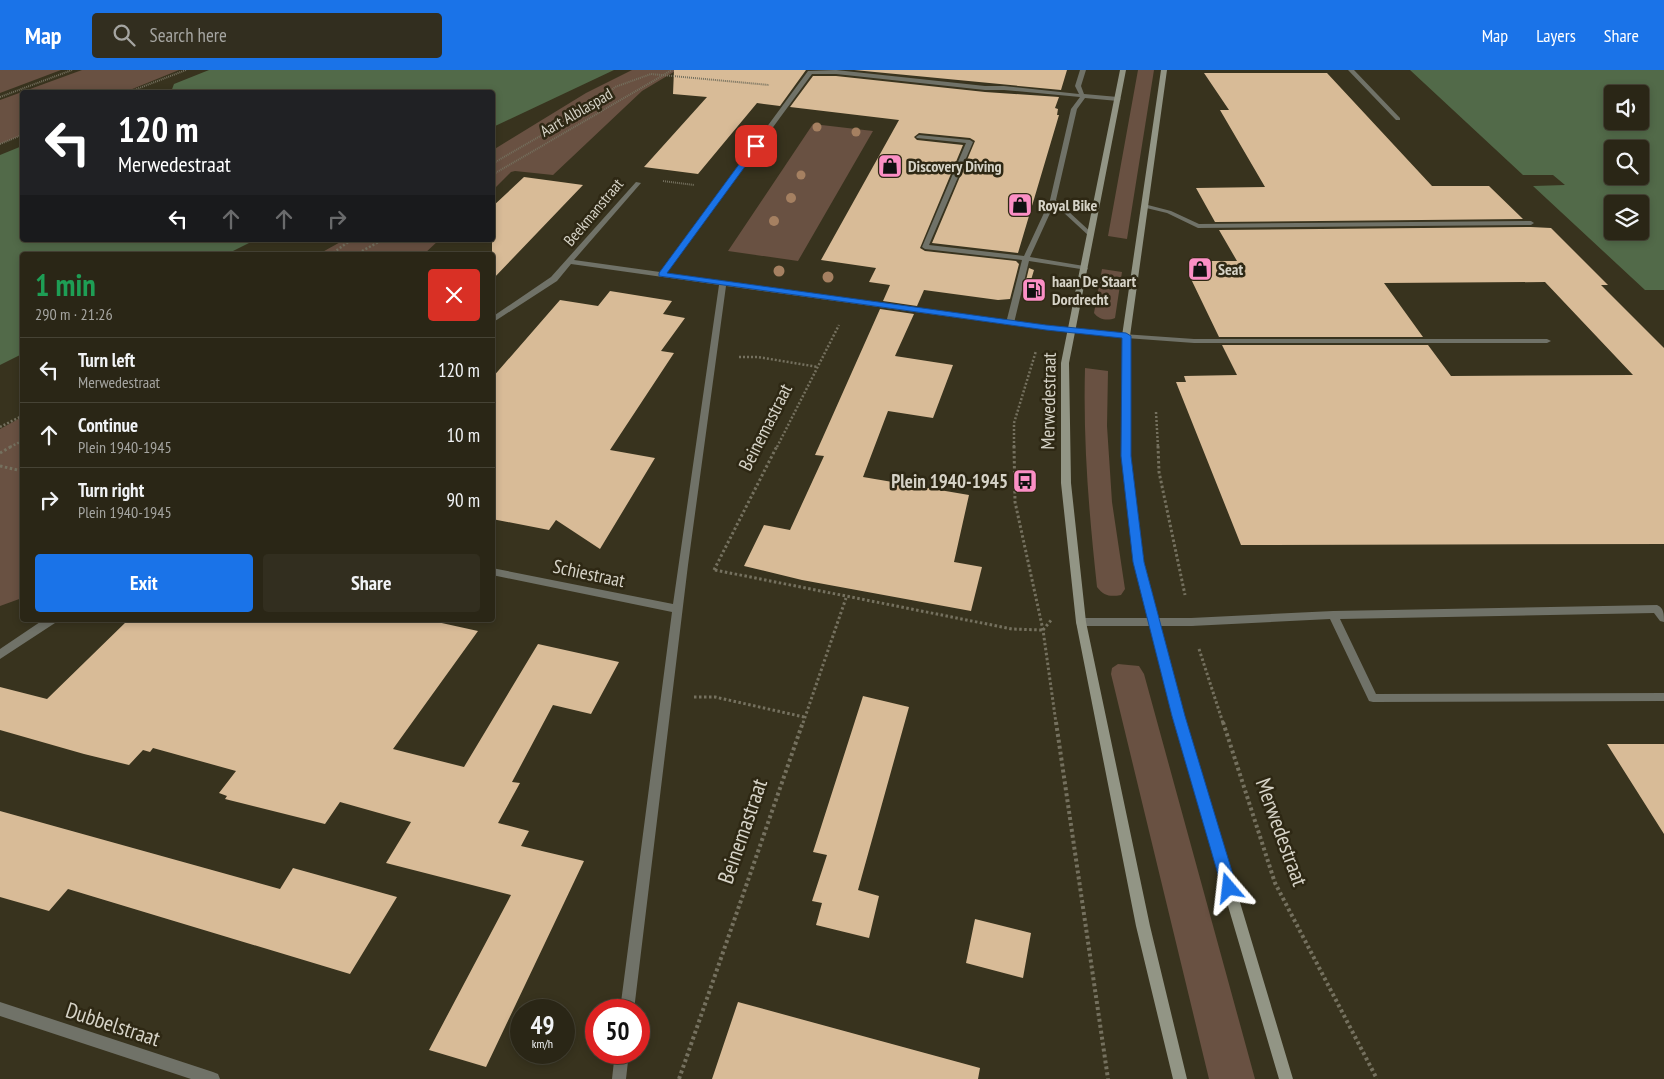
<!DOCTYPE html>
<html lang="en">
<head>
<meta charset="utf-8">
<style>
	body { margin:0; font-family:"PT Sans Narrow",sans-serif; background:#322e1f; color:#f1f3f6; height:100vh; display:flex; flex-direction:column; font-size:19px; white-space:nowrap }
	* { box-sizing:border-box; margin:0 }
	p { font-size:16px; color:#a5a5a1 }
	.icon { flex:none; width:28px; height:28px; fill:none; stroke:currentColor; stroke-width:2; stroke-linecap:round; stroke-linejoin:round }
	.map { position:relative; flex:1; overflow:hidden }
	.drawer { position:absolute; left:20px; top:182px; width:475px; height:370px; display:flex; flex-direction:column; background:#2a2616; border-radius:5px; box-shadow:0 2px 8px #0003,0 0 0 1px #464335 }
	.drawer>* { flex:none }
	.banner { position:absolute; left:20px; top:20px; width:475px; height:152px; border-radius:5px; box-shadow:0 2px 8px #0003,0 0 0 1px #464335; background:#202124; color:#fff; overflow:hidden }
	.fabs { position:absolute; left:1604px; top:15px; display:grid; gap:10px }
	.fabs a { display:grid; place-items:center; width:45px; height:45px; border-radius:5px; background:#2a2616; box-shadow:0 2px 8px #0003,0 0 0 1px #464335; font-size:25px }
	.speed { position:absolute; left:510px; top:929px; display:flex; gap:10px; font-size:25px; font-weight:700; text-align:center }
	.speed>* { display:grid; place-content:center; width:65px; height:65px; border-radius:50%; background:#2a2616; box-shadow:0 2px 8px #0003,0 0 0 1px #464335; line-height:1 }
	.speed small { font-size:12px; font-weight:400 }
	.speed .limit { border:8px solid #d22; background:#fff; color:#111 }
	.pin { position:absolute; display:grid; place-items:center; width:42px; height:42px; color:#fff; margin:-21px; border-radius:10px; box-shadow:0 2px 8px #0006 }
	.me { position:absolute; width:55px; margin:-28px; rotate:343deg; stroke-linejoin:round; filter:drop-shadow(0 0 4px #0008) }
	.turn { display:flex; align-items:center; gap:18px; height:105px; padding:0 15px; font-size:22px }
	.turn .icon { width:65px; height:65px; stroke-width:2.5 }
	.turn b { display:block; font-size:35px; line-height:42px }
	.lanes { display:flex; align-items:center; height:48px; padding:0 15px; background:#0003; justify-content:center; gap:25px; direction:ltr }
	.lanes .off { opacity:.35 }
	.round { display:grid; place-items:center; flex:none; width:52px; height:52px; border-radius:5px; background:#322e1f }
	.summary { display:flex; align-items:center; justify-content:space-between; height:85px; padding:0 15px }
	h1 { font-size:30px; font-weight:600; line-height:38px; color:#1e9e55 }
	.action { display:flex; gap:10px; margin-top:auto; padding:10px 15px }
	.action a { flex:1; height:58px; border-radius:5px; background:#1a73e8; color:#fff; font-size:20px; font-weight:600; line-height:58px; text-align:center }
	.action a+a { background:#322e1f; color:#f1f3f6 }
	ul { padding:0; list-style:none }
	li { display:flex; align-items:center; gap:15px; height:65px; padding:0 15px; border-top:1px solid #464335 }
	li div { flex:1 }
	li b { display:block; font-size:19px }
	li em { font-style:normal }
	header { display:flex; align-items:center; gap:30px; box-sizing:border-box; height:70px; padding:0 25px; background:#1a73e8; color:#fff }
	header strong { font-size:24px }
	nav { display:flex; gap:28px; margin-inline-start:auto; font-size:18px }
	.search { width:350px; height:45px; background:#322e1f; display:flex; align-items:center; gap:12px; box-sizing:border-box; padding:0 18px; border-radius:5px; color:#a5a5a1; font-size:19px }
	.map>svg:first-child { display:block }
	.green { fill:#695142 }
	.water { fill:#526a49; fill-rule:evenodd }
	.building { fill:#d8bb97 }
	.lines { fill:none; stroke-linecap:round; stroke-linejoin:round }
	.path-far3 { stroke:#75715f; stroke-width:2; stroke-dasharray:1 1; stroke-linecap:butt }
	.path-far2 { stroke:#75715f; stroke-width:2.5; stroke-dasharray:2 2; stroke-linecap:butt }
	.path-far1 { stroke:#75715f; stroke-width:3; stroke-dasharray:2.5 2.5; stroke-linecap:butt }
	.path { stroke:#75715f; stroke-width:4; stroke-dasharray:3 3; stroke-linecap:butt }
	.lane { fill:#707268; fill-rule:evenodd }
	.street { fill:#707268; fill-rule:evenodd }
	.secondary { fill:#929585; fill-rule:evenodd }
	.tree { fill:#a58061 }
	.route { fill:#1a73e8; stroke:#114b97 }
	.labels { text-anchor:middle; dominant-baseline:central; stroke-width:5; stroke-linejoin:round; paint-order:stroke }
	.far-street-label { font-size:16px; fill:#d6d3c7; stroke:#2e2814 }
	.far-poi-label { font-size:16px; font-weight:bold; fill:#d6d3c7; stroke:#2e2814; text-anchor:start }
	.street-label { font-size:19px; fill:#d6d3c7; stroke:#2e2814 }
	.poi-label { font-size:19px; font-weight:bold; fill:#d6d3c7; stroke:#2e2814; text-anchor:end }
	.near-street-label { font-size:22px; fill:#d6d3c7; stroke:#2e2814 }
</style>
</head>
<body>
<header>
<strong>Map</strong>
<div class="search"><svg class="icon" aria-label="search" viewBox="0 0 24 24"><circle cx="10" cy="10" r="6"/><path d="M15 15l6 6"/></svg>Search here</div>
<nav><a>Map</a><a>Layers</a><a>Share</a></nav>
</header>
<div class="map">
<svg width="1664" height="1009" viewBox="0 0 1664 1009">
	<rect width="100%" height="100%" fill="#38331e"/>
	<path class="green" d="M0,0H61L0,23Z
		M82,0H179L125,22H22V65L0,74V30Z
		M632,0H677L642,21L553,105L515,101L511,102L493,120V80L586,23Z
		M1138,0H1154L1127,169L1108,166Z
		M813,54L873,61L798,191L728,181Z
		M344,170H439L423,185H317Z
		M1102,199L1122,202L1115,248C1108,251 1099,250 1094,243Z
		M1085,298L1108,301L1107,356L1112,432L1125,519L1121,525C1110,527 1104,526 1097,517C1089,443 1083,373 1085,298Z
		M22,347V528L0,536V359Z
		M1118,594L1139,596L1144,604L1255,1009H1209L1111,604L1112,598Z"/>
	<path class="water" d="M209,0H614L493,57L492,22H171L174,14Z
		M1410,0H1664V220H1645L1533,116L1565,115L1553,105H1523ZM1612,24H1640V51H1612ZM1612,79H1640V106H1612ZM1612,134H1640V161H1612Z
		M22,76V170H255L225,185H22V284L0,295V85Z"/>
	<path class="building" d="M674,0H806L780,36L757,33L698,104L644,97L707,27L673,24Z
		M854,0H1067L1061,20Z
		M1204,3H1327L1432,116H1489L1523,149L1215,152L1196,118L1265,117L1220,40H1229Z
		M813,6H836L985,22L1059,27L1055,38L1058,39L1057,45H1059L1018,183L932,173L975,71L970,68L919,63L914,67L917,70L963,75L920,178L925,181L1016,191L1019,194L1010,229L998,230L924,220L917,236L883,231L890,215L869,212L876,198L821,190L899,50L790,37Z
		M524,107L583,115L492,210V137Z
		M1531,157L1551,158L1608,215H1601L1664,278V474L1241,475L1176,312H1186L1184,306L1237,305L1222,275H1428L1451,306L1633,305L1545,212L1384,213L1423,267H1219L1191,209H1200L1191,191H1237L1219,160Z
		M1029,198L1034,200L1026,227H1022Z
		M610,221L672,231L663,244L685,248L661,281L674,283L610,380L655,388L600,479L556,450L549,460L492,449V308L560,230L598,236Z
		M880,239L914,244L895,286L953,295L933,348L888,341L863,407L969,425L954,492L982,497L971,541L802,510L744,496L764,455L790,460L824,386L815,385Z
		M128,550H428L478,561L393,679L464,697L538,574L619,592L591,644L553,635L512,712L520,713L498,753L529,761L521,776L584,791L486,997L429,980L511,825L386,793L411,752L340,732L325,754L225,729L227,726L219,723L236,701L153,678L150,682L143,680L129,695L84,684L0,660V617L47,629Z
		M863,626L909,637L858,820L879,826L869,868L816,855L822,833L812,831L827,785L813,782Z
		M1607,674H1664V764Z
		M0,741L280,819L293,798L397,827L350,904L68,819L49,841L0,827Z
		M975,849L1031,863L1023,908L966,893Z
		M738,932L980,998L978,1009H712Z"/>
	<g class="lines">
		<path class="path-far3" d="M129,22L186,0
			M0,27L72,0
			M0,74L22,65
			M492,94L599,32L615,17L651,4L769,15
			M492,105L672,0
			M663,111L694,115"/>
		<path class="path-far2" d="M330,185L351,170
			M355,185L382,170
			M739,287H758L818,297
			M1156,342L1158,377
			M0,357L22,346
			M10,377L22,371
			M777,377L839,255
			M1014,377V353L1036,281"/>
		<path class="path-far1" d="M1014,376L1015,432L1043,560L1056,653
			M1158,376L1159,402L1185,525
			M0,383L12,376
			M0,396L22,401
			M714,500L777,376
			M715,500L1012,559L1043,560
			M1043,560L1052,549
			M1199,579L1223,653
			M694,627H715L804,647
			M803,653L846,528"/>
		<path class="path" d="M1056,652L1108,1009
			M1223,652L1275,813L1377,1009
			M679,1009L803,652"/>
		<path class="lane" d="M1348,0H1354L1400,48V50H1396Z
			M919,65L970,70L973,72L929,175L1024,186L1050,130L1053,128L1056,130L1030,187L1084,196L1088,198L1087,200L1029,191L1014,253L1013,255H1007L1006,253L1022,190L925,179L922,177L966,73L917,68L916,67Z
			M1144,134L1171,141L1199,154L1531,151L1534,153L1531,155L1198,158L1167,143L1142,137V135Z
			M1123,264L1194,269H1547L1551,271L1547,273H1194L1126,268L1122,266Z
			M1657,535C1664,538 1664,544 1664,552L1660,551L1654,543L1340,549L1376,624L1664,623V631L1373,632L1369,631L1330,549L1191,556L1187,555L1186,552L1187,549L1191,548L1333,541Z"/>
		<path class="street" d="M836,0L985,16H1004L1079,24L1075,16L1080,0H1086L1081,16L1084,24L1118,27L1121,29L1118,31L1085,28L1077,39L1056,130L1094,165L1089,166L1050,130L1071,39L1080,27L1004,20H985L836,4H812L666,203L1010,251L1126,264L1130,266L1126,268L1010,255L726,216L688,495L634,940H620L672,542L492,505V498L673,534L719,215L571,194L557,211L492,253V247L551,207L636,112L641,113L574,190L660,202L808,1Z
			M1081,548H1191L1195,549L1196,552L1195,555L1191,556H1081L1077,555L1076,552L1077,549Z
			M43,550H56L55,553L0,589V579Z
			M0,932L213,1002L218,1004L220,1009H191L0,946Z
			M615,982H629L626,1009H612Z"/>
		<path class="secondary" d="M1120,0H1126L1069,293L1071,413L1086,552L1150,856L1187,1009H1173L1136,856L1076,552L1061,413V293Z
			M1161,0H1167L1130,266V386L1144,492L1184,646L1293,1009H1279L1172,646L1134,492L1122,386V266Z"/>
	</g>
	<g class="tree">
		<circle cx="817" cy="57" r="4.5"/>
		<circle cx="856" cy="62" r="4.5"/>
		<circle cx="801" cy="105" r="4.5"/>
		<circle cx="791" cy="128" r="5"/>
		<circle cx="774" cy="151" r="5"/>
		<circle cx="779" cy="201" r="5.5"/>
		<circle cx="828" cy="207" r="5.5"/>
	</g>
	<path class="route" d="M754,74L760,76L667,203L1046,255L1126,263L1131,266V386L1144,492L1185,646L1237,818L1235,823L1229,825L1224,823L1222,818L1172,646L1133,492L1121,386L1122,268L1046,260L659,206V203Z"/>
	<defs>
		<symbol id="shop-square" viewBox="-11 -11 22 22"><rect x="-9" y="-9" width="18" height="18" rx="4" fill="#fb8fc5" stroke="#2e2814"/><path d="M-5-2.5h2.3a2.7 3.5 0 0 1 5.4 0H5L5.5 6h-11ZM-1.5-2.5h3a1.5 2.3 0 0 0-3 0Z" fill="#111"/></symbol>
		<symbol id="fuel-square" viewBox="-11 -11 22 22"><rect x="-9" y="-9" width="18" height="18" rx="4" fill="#fb8fc5" stroke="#2e2814"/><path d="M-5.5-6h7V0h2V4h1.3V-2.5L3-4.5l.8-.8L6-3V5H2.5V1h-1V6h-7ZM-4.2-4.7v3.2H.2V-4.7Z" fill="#111"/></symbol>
		<symbol id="bus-square" viewBox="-11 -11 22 22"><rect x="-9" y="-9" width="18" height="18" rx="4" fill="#fb8fc5" stroke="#2e2814"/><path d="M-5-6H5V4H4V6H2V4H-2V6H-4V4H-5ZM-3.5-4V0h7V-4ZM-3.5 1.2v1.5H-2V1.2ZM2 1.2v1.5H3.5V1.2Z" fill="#111"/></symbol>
	</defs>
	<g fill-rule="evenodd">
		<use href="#shop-square" x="876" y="82" width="28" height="28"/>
		<use href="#shop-square" x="1006" y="121" width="28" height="28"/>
		<use href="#shop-square" x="1186" y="185" width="28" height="28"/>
		<use href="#fuel-square" x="1020" y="206" width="28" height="28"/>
		<use href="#bus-square" x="1011" y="397" width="28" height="28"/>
	</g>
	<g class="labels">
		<g class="far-street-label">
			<text transform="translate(576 42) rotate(-30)">Aart Alblaspad</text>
			<text transform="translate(593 142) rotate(-50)">Beekmanstraat</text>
		</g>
		<g class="far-poi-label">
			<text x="908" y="96">Discovery Diving</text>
			<text x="1038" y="135">Royal Bike</text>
			<text x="1218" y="199">Seat</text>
			<text x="1052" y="211">haan De Staart<tspan x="1052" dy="18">Dordrecht</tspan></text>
		</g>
		<g class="street-label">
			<text transform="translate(1048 331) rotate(-89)">Merwedestraat</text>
			<text transform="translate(765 357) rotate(-63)">Beinemastraat</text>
			<text transform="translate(589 503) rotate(12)">Schiestraat</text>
		</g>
		<g class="poi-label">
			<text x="1008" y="411">Plein 1940-1945</text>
		</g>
		<g class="near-street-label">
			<text transform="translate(742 761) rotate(-71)">Beinemastraat</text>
			<text transform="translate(1282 762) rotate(70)">Merwedestraat</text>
			<text transform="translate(113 954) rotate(18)">Dubbelstraat</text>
		</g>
	</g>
</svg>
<div class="fabs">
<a><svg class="icon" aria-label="sound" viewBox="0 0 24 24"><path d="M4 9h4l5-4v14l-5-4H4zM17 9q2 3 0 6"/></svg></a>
<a><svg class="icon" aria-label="search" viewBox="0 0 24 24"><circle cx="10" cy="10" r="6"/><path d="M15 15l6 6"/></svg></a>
<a><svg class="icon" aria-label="layers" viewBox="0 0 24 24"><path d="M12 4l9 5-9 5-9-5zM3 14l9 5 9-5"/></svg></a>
</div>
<div class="speed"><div>49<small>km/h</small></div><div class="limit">50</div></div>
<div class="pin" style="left:756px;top:76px;background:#d93025"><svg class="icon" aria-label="arrive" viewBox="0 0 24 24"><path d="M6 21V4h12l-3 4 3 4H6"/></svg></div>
<svg class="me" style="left:1229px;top:818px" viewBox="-20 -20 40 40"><path d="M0-17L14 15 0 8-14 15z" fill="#1a73e8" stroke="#fff" stroke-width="4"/></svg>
<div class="banner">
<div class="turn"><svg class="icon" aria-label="left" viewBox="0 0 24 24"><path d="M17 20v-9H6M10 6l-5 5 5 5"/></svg><div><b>120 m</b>Merwedestraat</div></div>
<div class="lanes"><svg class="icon" aria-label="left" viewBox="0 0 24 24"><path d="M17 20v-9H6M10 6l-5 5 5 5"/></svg><svg class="icon off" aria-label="ahead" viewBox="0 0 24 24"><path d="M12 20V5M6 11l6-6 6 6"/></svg><svg class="icon off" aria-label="ahead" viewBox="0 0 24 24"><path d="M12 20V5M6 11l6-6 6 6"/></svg><svg class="icon off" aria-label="right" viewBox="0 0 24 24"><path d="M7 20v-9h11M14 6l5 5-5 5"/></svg></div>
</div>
<section class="drawer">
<div class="summary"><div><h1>1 min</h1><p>290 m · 21:26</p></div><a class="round" style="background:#d93025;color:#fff"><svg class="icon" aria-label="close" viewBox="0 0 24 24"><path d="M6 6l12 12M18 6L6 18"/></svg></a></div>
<ul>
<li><svg class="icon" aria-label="left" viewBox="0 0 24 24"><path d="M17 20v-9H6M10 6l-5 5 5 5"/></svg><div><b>Turn left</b><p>Merwedestraat</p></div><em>120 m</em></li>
<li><svg class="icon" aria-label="ahead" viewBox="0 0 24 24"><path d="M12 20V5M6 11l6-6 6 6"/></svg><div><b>Continue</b><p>Plein 1940-1945</p></div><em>10 m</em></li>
<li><svg class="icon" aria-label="right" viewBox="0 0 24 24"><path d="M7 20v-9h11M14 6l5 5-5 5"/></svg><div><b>Turn right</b><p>Plein 1940-1945</p></div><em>90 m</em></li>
</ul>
<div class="action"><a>Exit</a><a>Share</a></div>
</section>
</div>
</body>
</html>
